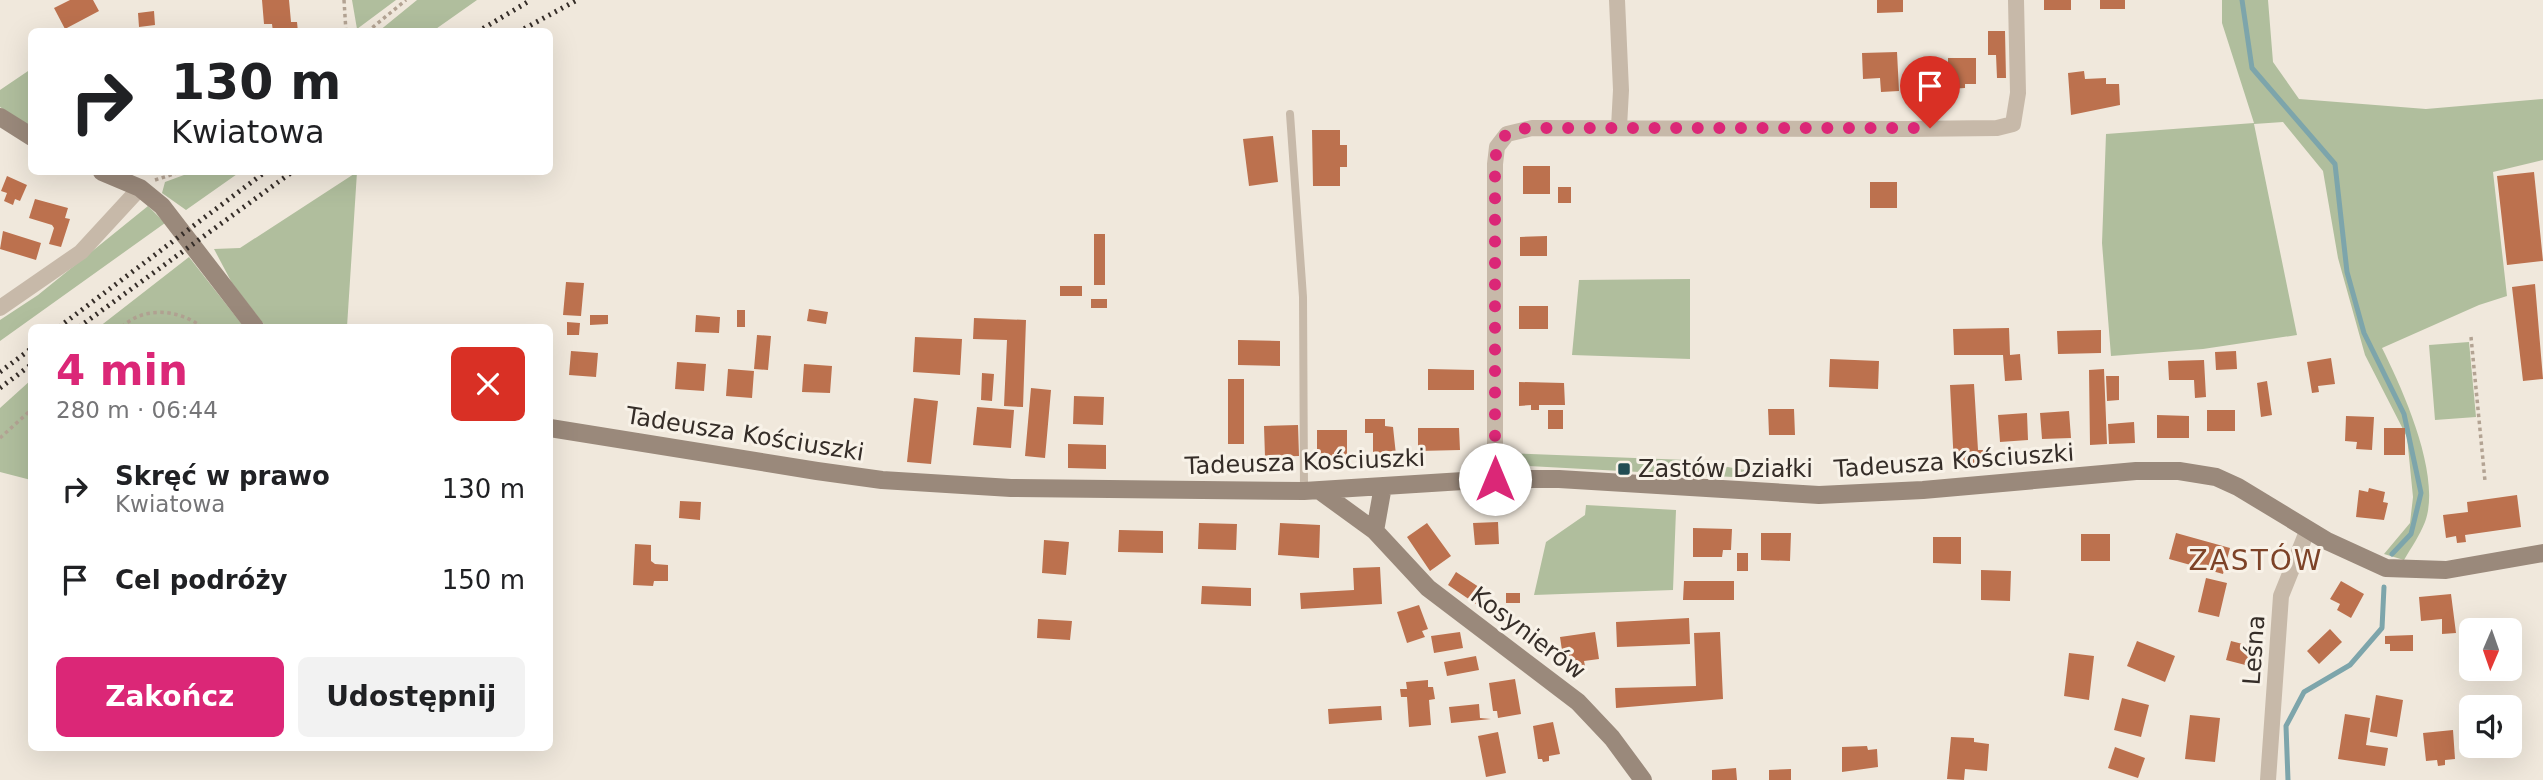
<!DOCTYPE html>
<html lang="pl">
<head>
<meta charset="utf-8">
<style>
	body { margin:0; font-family:"DejaVu Sans",sans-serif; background:#f2f2f2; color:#202124; height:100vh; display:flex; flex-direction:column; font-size:26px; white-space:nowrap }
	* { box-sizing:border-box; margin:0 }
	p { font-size:23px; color:#757577 }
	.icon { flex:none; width:38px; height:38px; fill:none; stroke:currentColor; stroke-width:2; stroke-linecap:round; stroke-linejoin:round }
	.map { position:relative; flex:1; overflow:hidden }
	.details { position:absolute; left:28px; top:324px; width:525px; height:427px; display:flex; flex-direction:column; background:#fff; border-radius:10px; box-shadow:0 7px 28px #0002 }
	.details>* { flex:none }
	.banner { position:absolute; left:28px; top:28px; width:525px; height:147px; border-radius:10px; box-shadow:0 7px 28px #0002; background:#fff; color:#202124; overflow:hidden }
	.needle { width:46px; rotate:182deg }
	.controls { position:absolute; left:2459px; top:618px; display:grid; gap:14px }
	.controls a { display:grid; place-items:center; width:63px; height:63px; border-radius:10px; background:#fff; box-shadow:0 7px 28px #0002; font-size:35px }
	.pin { position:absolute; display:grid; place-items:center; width:60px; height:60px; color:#fff; margin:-72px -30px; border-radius:50% 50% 50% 0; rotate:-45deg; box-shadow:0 0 7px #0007 }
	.pin .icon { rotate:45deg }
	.me { position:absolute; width:77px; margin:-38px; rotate:0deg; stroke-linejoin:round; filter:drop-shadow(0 0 5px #0008) }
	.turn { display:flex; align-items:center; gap:24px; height:147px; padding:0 28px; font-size:32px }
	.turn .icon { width:91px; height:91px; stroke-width:2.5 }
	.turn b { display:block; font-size:49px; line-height:60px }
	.round { display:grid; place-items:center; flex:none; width:74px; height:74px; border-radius:10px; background:#f2f2f2 }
	.headline { display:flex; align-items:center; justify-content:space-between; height:119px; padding:0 28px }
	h1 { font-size:42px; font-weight:700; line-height:52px; color:#db2777 }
	.cta { display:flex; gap:14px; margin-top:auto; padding:14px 28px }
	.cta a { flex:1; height:80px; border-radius:10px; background:#db2777; color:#fff; font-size:28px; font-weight:700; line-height:80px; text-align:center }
	.cta a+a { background:#f2f2f2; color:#202124 }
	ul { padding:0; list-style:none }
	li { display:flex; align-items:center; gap:21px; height:91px; padding:0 28px }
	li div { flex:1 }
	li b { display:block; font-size:26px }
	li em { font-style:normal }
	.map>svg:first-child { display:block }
	.green { fill:#b0be9d }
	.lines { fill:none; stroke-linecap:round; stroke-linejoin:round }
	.stream { stroke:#7da5ab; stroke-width:5 }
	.building { fill:#bc714e }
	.path { stroke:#b3a393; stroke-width:3.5; stroke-dasharray:3.5 3.5; stroke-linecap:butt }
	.lane { stroke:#c7b9a9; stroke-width:8 }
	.street { stroke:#c7b9a9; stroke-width:16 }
	.secondary { stroke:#9a897b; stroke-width:18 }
	.rail { stroke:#352d28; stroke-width:5; stroke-dasharray:2 5; stroke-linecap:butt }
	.route { stroke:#db2777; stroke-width:12; stroke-dasharray:0 21.6 }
	.poi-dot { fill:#214c53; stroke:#f8f2e8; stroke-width:2.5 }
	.labels { text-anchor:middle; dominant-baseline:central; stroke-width:6; stroke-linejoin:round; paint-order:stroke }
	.street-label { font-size:24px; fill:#352d28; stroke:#f8f2e8 }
	.poi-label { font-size:24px; fill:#352d28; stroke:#f8f2e8; text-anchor:start }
	.quarter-label { font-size:28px; letter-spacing:2px; fill:#7d4328; stroke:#f8f2e8 }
</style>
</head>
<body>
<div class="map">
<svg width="2543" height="780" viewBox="0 0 2543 780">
	<rect width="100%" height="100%" fill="#f0e8dc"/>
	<path class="green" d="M352,0H396L357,29Z
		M417,0H477L433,31H379Z
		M2222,0H2268L2273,62L2299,99L2426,109L2543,99V160L2493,172L2507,296L2479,305L2382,348C2403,390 2442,476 2425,522C2420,535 2411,548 2404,560L2384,554L2410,523L2413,497L2407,437L2365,355L2338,258L2323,171L2283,122L2254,124L2297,335L2203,349L2111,356L2102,243L2106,134L2254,123L2222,23Z
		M31,69V127L0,107V90Z
		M192,172H240L186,210L162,193L165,182Z
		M357,172L347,327H266L232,283L214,249L240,248Z
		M148,206L165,223L0,341V320L38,295Z
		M189,257L244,327H99Z
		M1690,279V359L1572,355L1579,280Z
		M2469,342L2476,417L2435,420L2429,345Z
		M31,380V480L0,472V408Z
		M1504,453L1687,460L1751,471V478L1508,465Z
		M1586,505L1676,510L1673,590L1534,595L1546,542L1585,515Z"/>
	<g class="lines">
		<path class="stream" d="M2242,0L2252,68L2335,164L2347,272L2364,333L2404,414L2421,493L2411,534L2392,554
			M2288,780L2286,726L2304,692L2350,665L2382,628L2384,587"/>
	</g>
	<path class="building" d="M70,0H93L99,11L65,29L54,8Z
		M262,0H289L291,22H297L298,32H273L272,24H264Z
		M1877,0H1903V12L1877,13Z
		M2044,0H2071V10H2044Z
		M2100,0H2125V9H2100Z
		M154,11L155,25L139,27L138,13Z
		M1988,31H2005L2006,78H1997L1996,55H1988Z
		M1897,52L1899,91L1881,92L1880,78L1863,79L1862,53Z
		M1948,58H1976V84H1965V88L1948,89Z
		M2084,71L2085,79L2106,78V84H2119L2120,105L2071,115L2068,73Z
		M1312,130H1340V145H1347V167H1340V186H1313Z
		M1273,136L1278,182L1249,186L1243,139Z
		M1523,166H1550V194H1523Z
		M2534,172L2543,261L2507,265L2497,176Z
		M7,176L27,185L20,201L15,199L13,205L4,201L7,193L1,191Z
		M1870,182H1897V208H1870Z
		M1558,187H1571V203H1558Z
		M35,199L68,208L65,218L70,219L61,247L49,244L54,228L52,225L29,218Z
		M3,231L41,243L36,260L0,249Z
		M1094,234H1105V285H1094Z
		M1547,236V256H1520V237Z
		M566,282L584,283L581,316L563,315Z
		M2535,284L2543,379L2523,381L2512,287Z
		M1060,286H1082V296H1060Z
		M1091,299H1107V308H1091Z
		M1519,306H1548V329H1519Z
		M809,309L828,312L826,324L807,321Z
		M737,310H745V327H737Z
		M590,315H608V324L590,325Z
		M696,315L720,317L719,333L695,332Z
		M974,318L1026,320L1023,407L1004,406L1007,340L973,339Z
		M567,322L580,323L579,335H567Z
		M2009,328L2010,355L2020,354L2022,380L2005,381L2003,355H1954L1953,329Z
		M2101,330V353L2058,354L2057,331Z
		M757,335L771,336L768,370L754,369Z
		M915,337L962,339L960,375L913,372Z
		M1238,340L1280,341V366L1238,365Z
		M571,351L598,353L596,377L569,375Z
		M2236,351L2237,369L2216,370L2215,352Z
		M2331,358L2335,384L2318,386L2319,392L2312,393L2307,362Z
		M1830,359L1879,361L1878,389L1829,387Z
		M2204,360L2206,397L2195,398L2194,380H2169L2168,361Z
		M677,362L706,364L704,391L675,389Z
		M804,364L832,366L830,393L802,392Z
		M728,369L754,371L752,398L726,396Z
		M1428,369L1474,370V390H1428Z
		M2104,369L2107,444L2090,445L2089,370Z
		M982,373L994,374L992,401L981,400Z
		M2106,376H2119V400L2107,401Z
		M1228,379H1244V444H1228Z
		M2267,381L2272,415L2261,417L2257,383Z
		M1519,382L1564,383L1565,405H1539V410H1531V405L1519,406Z
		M1974,384L1978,450H1987V465L1954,466L1950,385Z
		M1031,388L1051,390L1045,458L1025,456Z
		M1074,396L1104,397L1103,425L1073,424Z
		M914,398L938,401L931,464L907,462Z
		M977,407L1014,410L1011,448L973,445Z
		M1768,409H1794L1795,435H1769Z
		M1548,410H1563V429H1548Z
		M2207,410H2235V431H2207Z
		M2069,411L2071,438L2042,439L2040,413Z
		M2027,413L2028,440L2000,442L1998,415Z
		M2157,415L2189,416V438H2157Z
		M2346,416L2374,417L2372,450L2356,449L2357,442L2345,441Z
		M1365,419H1385V426L1393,427L1396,455L1373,454V433H1365Z
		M2134,422L2135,443L2109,444L2108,424Z
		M1298,425L1299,456L1265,457L1264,426Z
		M1418,428H1459L1460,450L1418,451Z
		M2384,428H2405V455H2384Z
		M1317,430H1347V456H1317Z
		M1068,444L1106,445V469L1068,468Z
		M2369,488L2385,492L2383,502L2388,503L2384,520L2356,517L2359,490L2368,492Z
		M2517,495L2521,527L2465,535L2466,542L2457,543L2456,536L2446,538L2443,515L2468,512L2467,502Z
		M680,501L701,502L700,520L679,518Z
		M1498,522L1499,544L1475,545L1473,523Z
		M1199,523L1237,524L1236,550L1198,549Z
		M1280,523L1320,525L1319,558L1278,555Z
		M1427,523L1451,556L1430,571L1407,537Z
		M1693,528L1732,529L1731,550H1723L1722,557H1693Z
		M1119,530L1163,531V553L1118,552Z
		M1761,533H1791L1790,561L1761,560Z
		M2176,533L2230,548L2223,574L2169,559Z
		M2081,534H2110V561H2081Z
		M1933,537H1961V564L1933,563Z
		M1044,540L1069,542L1066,575L1042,573Z
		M635,544L651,545V561L655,564L668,565V581H654L653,586L633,585Z
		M1737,553H1748V571H1737Z
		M1380,567L1382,604L1301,609L1300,593L1354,590L1353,568Z
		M1981,570L2011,571L2010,601L1981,600Z
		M1456,572L1485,591L1476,604L1448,585Z
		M2206,578L2227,583L2219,617L2198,612Z
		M1684,581H1734V600H1683Z
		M2341,581L2364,594L2351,618L2337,610L2340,604L2330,599Z
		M1202,586L1251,588V606L1201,604Z
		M1506,593H1520V603H1506Z
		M2451,594L2456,633L2442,634V619L2421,621L2419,597Z
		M1419,605L1428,629L1422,631L1425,637L1407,643L1397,612Z
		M1689,618L1690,644L1617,647L1616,622Z
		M1038,619L1072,621L1070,640L1037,638Z
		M2330,629L2342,642L2319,664L2307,651Z
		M1460,632L1463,648L1434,653L1431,636Z
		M1595,632L1599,659L1584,661L1585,666L1577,668L1576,662L1564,664L1560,637Z
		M1720,632L1723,699L1616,708L1615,688L1696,686L1694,633Z
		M2413,635V651H2390V644H2385V636Z
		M2137,641L2175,656L2165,682L2127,666Z
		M2231,641L2262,649L2257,668L2226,660Z
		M2069,653L2094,656L2089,700L2064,696Z
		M1476,656L1479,670L1447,676L1444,662Z
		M1515,679L1521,714L1498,718L1497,711H1493L1489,683Z
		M1428,680V687H1433L1435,699L1429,700L1431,725L1409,727L1407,697H1401L1400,689H1407L1406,682Z
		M2376,695L2403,700L2397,737L2370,732Z
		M2122,698L2149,705L2141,737L2114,730Z
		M1479,704L1480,718L1491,719L1451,723L1449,707Z
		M1381,706L1382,720L1329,724L1328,709Z
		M2345,714L2370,718L2366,745L2388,748L2385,766L2338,759Z
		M2190,715L2220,718L2215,762L2185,759Z
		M1553,722L1560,754L1549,756V761L1543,762L1542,759H1538L1533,726Z
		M2453,730L2455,759L2445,760V765L2438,766L2437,760L2426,761L2423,733Z
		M1498,732L1506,773L1486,777L1478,736Z
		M1951,737L1974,738V742L1989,744L1987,771L1965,769L1964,780L1947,779Z
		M1867,746L1868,750L1877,749L1878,767L1842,772V747Z
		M2115,747L2145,758L2138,778L2108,768Z
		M1736,768L1737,780H1712V770Z
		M1791,769V780H1769V770Z"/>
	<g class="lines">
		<path class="path" d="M344,0L346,32
			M367,32L406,0
			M155,180L180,172
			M122,327C144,306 178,309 202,327
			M2471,337L2485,481
			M0,438L32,409"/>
		<path class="lane" d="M1290,114L1303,297L1304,491"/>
		<path class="street" d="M1617,0L1621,90L1619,127
			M0,308L81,252L140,188
			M1495,479V164L1497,147L1507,134L1532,128L1907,129L1997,128L2013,124L2018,93L2016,0
			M2268,780L2281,596L2308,529"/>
		<path class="secondary" d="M0,117L32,137
			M102,172L140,188L162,206L255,327
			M550,428L817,471L882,480L1011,488L1304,491L1495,479H1559L1819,495L1923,490L2136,471H2179L2216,477L2238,487L2327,541L2386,568L2446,570L2543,553
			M1320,491L1375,531L1428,588L1578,702L1612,738L1643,780
			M1375,531L1383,486"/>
		<path class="rail" d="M477,32L531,0
			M518,32L577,0
			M59,327L265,172
			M79,327L292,172
			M0,372L32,348
			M0,388L32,364"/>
	</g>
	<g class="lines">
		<path class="route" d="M1495,479V164C1497,125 1520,128 1551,128H1930"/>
	</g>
	<rect class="poi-dot" x="1617" y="462" width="14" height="14" rx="3.5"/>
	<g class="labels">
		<g class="street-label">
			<text transform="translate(745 434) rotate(9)">Tadeusza Kościuszki</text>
			<text transform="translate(1954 461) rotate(-4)">Tadeusza Kościuszki</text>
			<text transform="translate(1305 462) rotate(-2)">Tadeusza Kościuszki</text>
			<text transform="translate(1528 633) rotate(37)">Kosynierów</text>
			<text transform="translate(2254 650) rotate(-86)">Leśna</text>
		</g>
		<g class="poi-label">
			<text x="1638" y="469">Zastów Działki</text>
		</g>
		<g class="quarter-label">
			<text x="2256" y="560">ZASTÓW</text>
		</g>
	</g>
</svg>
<div class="controls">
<a><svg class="needle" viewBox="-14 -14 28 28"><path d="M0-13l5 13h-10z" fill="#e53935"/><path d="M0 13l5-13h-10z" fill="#757577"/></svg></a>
<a><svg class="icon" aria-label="sound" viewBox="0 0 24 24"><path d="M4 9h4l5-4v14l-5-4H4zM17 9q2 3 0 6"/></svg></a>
</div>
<div class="pin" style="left:1930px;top:128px;background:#d93025"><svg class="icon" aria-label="arrive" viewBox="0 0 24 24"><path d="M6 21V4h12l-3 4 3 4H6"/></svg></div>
<svg class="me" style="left:1495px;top:479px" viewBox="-20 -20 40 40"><circle r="19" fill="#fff"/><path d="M0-13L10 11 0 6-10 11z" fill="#db2777"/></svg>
<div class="banner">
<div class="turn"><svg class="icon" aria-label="right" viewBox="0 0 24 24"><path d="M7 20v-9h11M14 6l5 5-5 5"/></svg><div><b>130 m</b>Kwiatowa</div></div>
</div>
<section class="details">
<div class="headline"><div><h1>4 min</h1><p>280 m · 06:44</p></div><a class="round" style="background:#d93025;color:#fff"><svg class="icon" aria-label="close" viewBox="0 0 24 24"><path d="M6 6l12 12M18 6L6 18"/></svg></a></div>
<ul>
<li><svg class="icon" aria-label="right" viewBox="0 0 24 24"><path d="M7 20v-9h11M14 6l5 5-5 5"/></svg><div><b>Skręć w prawo</b><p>Kwiatowa</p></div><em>130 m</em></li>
<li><svg class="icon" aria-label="arrive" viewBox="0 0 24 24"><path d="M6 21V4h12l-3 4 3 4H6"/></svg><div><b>Cel podróży</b></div><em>150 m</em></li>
</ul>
<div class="cta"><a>Zakończ</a><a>Udostępnij</a></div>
</section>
</div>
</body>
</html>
